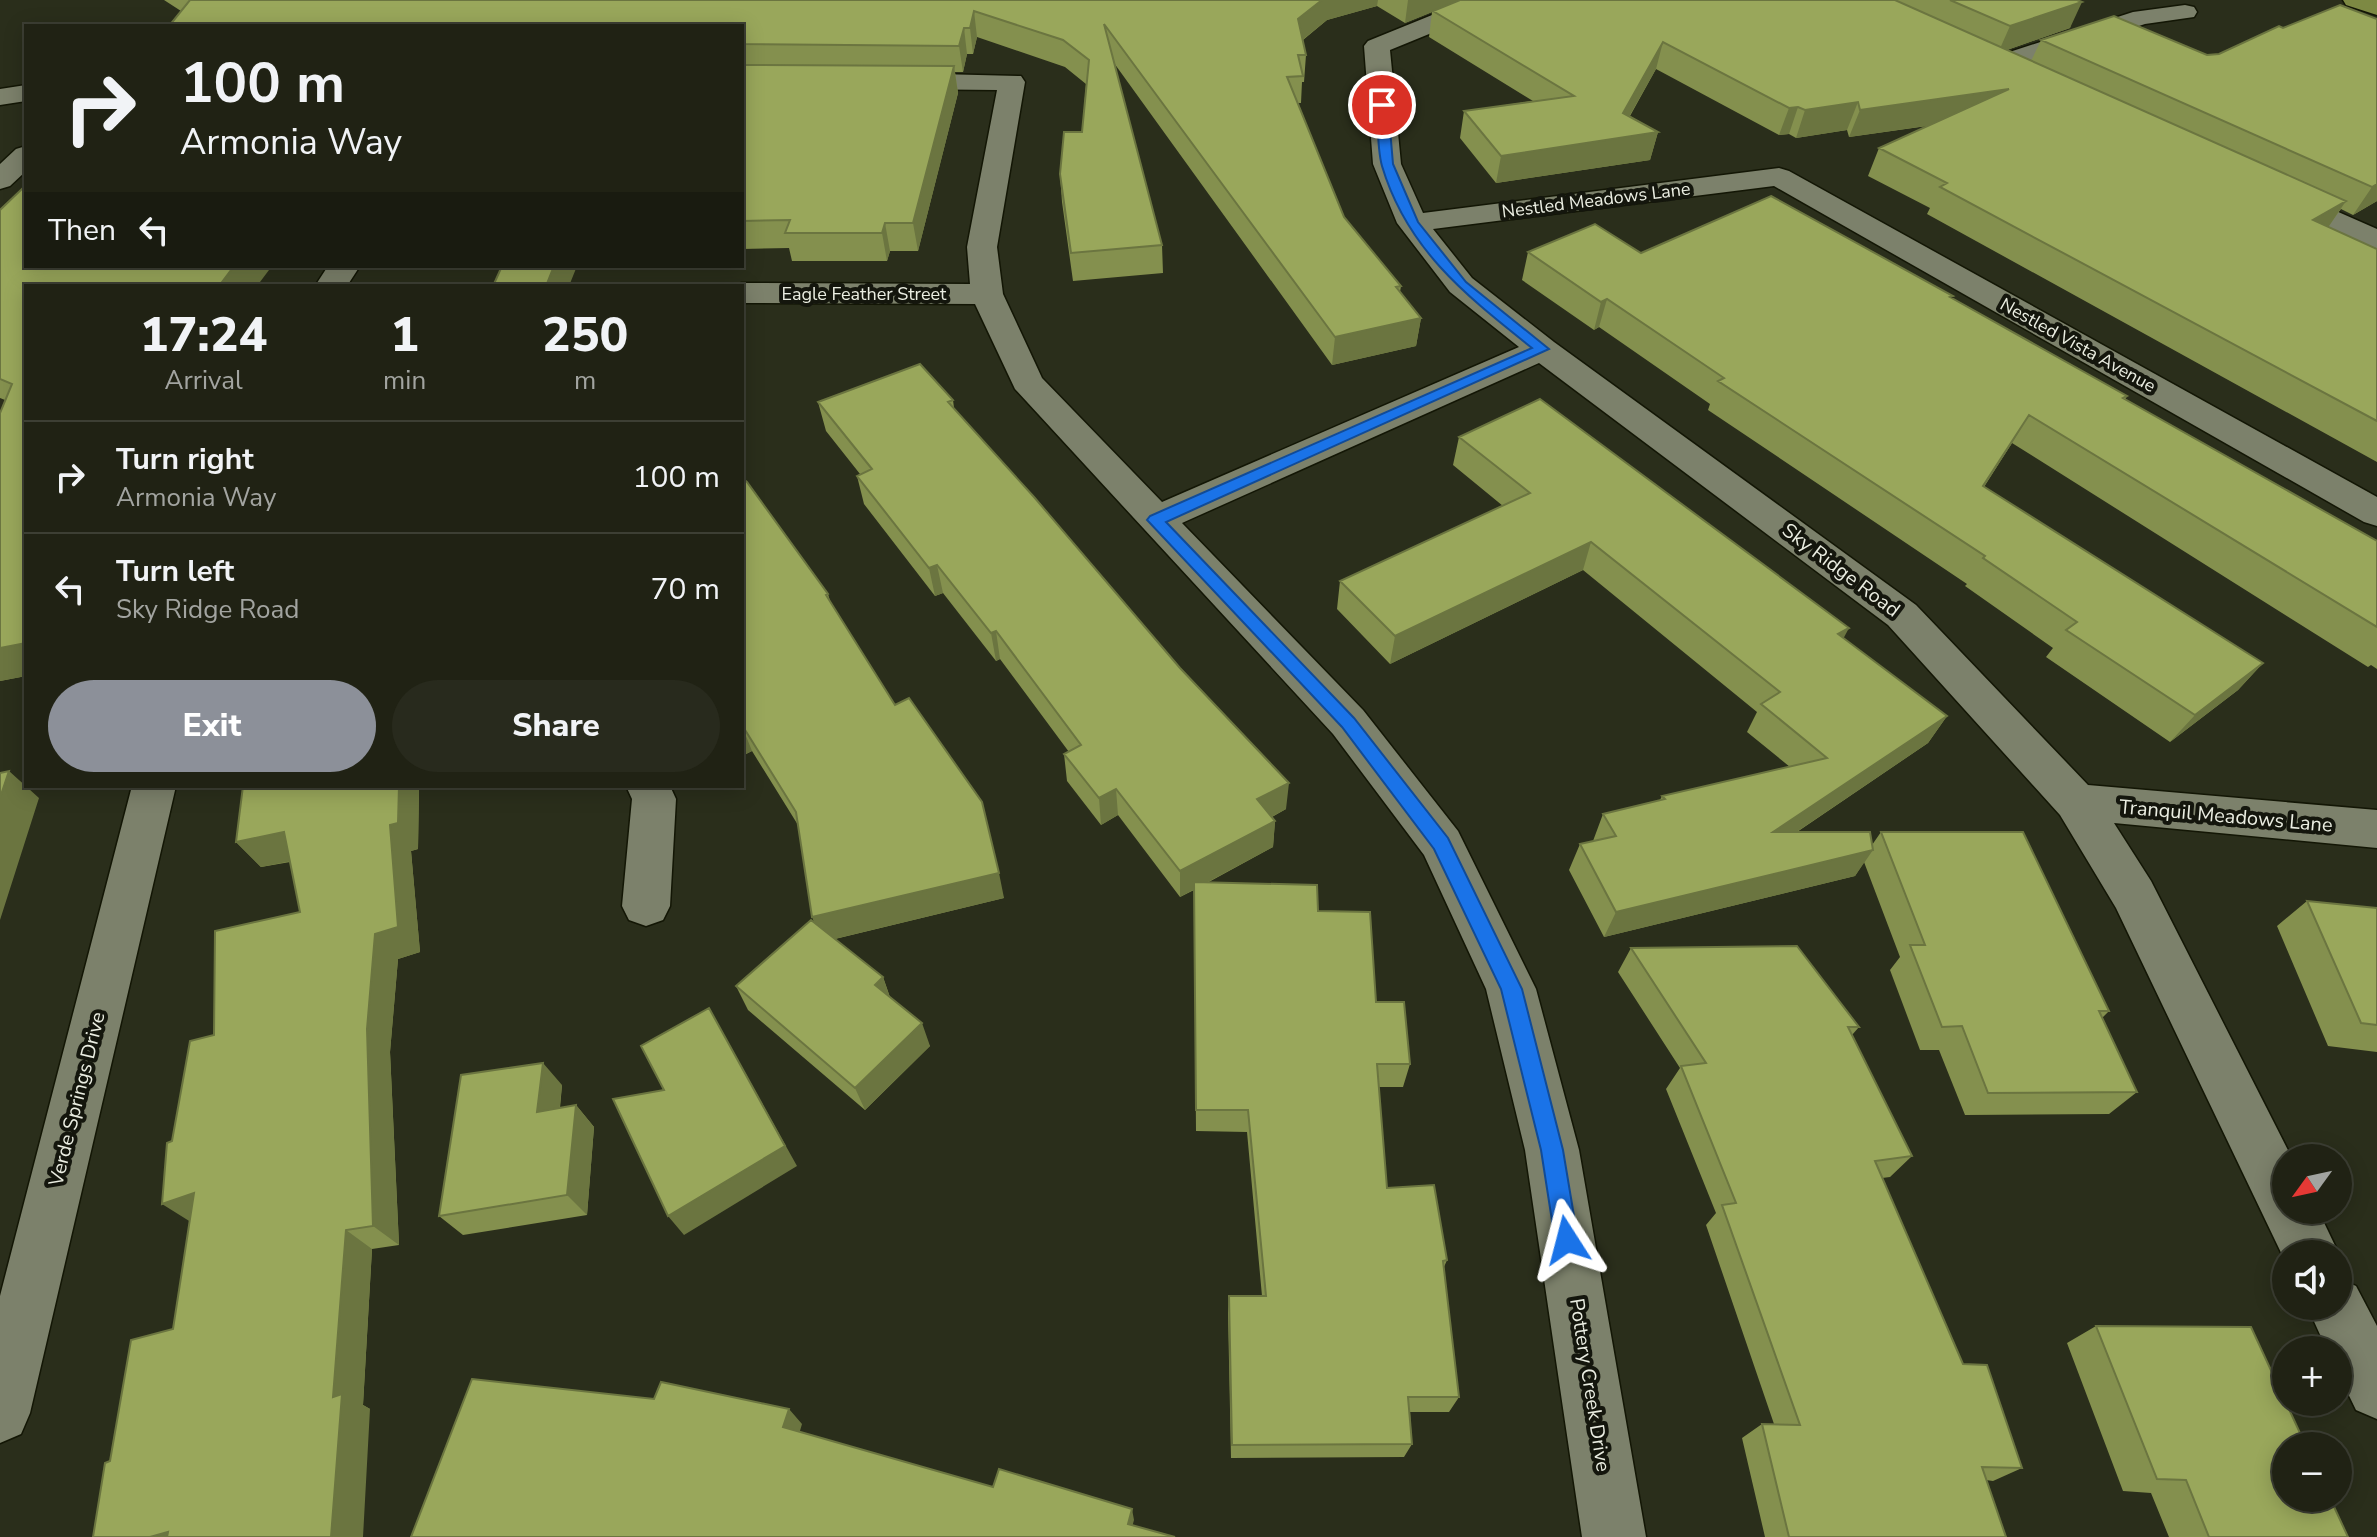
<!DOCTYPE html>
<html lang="en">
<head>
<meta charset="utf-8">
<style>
	body { margin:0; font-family:"Nunito Sans",sans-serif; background:#282a1d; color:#f1f3f6; height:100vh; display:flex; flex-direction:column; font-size:30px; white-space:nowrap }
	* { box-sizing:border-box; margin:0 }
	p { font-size:26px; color:#a2a4a0 }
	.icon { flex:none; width:44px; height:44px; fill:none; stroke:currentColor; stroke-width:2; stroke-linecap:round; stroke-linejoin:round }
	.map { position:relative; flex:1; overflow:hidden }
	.sheet { position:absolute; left:24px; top:284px; width:720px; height:504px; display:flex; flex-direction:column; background:#202214; border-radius:0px; box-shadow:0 4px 20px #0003,0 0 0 2px #3d3f34 }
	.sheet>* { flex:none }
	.banner { position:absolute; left:24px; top:24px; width:720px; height:244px; border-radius:0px; box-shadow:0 4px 20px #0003,0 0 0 2px #3d3f34; background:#202214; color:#f1f3f6; overflow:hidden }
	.needle { width:52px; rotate:237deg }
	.controls { position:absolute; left:2272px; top:1144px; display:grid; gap:16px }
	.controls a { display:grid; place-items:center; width:80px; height:80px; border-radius:50%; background:#202214; box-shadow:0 4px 20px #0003,0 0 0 2px #3d3f34; font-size:40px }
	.pin { position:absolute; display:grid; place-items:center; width:68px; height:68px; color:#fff; margin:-34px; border:4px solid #fff; border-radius:50%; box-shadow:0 2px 8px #0007 }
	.me { position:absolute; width:88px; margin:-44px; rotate:351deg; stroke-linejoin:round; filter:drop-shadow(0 0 6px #0008) }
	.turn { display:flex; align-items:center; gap:28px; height:168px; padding:0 24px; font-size:36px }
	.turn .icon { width:104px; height:104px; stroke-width:2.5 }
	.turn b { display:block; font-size:56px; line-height:68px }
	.then { display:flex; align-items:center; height:76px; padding:0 24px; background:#0003; gap:16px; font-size:30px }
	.eta { display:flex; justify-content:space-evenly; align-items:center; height:136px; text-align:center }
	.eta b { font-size:48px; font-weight:800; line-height:56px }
	.action { display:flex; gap:16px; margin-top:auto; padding:16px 24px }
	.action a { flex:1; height:92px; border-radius:48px; background:#8c9099; color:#fff; font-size:32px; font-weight:800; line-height:92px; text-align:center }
	.action a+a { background:#282a1d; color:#f1f3f6 }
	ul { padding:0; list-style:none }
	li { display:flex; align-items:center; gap:24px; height:112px; padding:0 24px; border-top:2px solid #3d3f34 }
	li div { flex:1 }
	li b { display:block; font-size:30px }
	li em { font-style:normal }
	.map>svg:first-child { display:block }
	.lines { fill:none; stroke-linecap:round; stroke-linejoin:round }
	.minor-casing { stroke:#131605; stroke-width:3 }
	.major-casing { stroke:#131605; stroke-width:3 }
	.minor { fill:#7c816b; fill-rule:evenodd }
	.major { fill:#7d8943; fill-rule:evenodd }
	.wall { fill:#84904e }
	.shaded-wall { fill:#6b7540 }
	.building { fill:#99a75b; stroke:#6b7540; stroke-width:2 }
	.route { fill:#1a73e8; stroke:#114b97; stroke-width:2 }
	.labels { text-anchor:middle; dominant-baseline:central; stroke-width:8; stroke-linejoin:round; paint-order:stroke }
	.far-street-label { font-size:18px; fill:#ebeee2; stroke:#14160d }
	.street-label { font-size:20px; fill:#ebeee2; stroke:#14160d }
</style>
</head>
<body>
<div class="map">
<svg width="2377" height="1537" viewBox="0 0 2377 1537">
	<rect width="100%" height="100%" fill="#2a2e1b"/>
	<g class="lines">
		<defs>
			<path id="minor" d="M1469,0H1503L1500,5L1390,50L1401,164L1423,213L1779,168L1789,171L2377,497V526L2364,522L1774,186L1433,229L1472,278L1554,342L1916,605L2088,785L2377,810V848L2114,823L2151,881L2292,1158H2286V1210H2318L2339,1254L2338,1257V1254H2286V1263L2116,908L2060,815L1888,625L1539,363L1182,523L1363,710L1458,831L1536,989L1579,1150L1646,1537H1582L1525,1150L1486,989L1424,855L1333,734L1015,389L975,304L742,303V286H732L742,283L970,284L967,247L997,90L898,89L889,87L885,81L889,75L898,73L1021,76L1025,82L997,247L1003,294L1042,378L1162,502L1519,347L1450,292L1397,223L1373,164L1364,46L1368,41Z
				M2185,5L2194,7L2197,12L2194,17L2145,24L1997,73L1988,71L1984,65L1988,59L2133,12Z
				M26,85V101L0,105V89Z
				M26,146V171L10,186L0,189V164L16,149Z
				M2279,186L2377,229V249L2269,201L2264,195L2269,189Z
				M328,266H360L347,286H315Z
				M132,786H176L30,1413L21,1434L0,1443V1296Z
				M626,786H670L676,799L670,906L663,920L646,926L629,920L622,906L632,799Z
				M2338,1278L2356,1286L2377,1326V1419L2356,1410L2338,1373V1350H2327L2307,1306H2338Z"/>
			<path id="major" d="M2343,0H2377V15L2346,5Z"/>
		</defs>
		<use href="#minor" class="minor-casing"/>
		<use href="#major" class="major-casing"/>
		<use href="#minor" class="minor"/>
		<use href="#major" class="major"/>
	</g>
	<path class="wall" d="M164,0H2077L2070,28L2007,50L2031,61L2041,40L2207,55L2219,54L2340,5L2377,201L2353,215L2341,209L2328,227L2377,249V462L1927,214L1930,208L1868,176L1879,148L1927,126L1849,137L1847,130L1796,138L1789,134L1779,135L1656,69L1630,116L1658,132L1650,160L1496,183L1460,138L1464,111L1533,101L1429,37L1432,12L1405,23L1377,6L1327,20L1303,40L1306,55L1304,82H1302L1301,103H1298L1344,217L1401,286L1400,292L1421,318L1416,346L1332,365L1114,63L1162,245L1163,273L1073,281L1062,202L1060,174L1082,132L1086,84L1065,67L977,37L973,54H967L963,72H955L958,93L918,251H890L887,261H792L789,248L742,249V26L181,11Z
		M0,210L26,286V676L0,681V413L5,400L0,398Z
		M1528,252L1641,253L1952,298L2127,396L2125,400L2377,541V669L2371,665L2368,667L2012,443L1984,487L2263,663L2238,690L2170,742L2046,657L2053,648L1965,586L1967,584L1708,410L1710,404L1599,327L1594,330L1522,280Z
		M953,400L954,408L1286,809L1272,817L1275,821L1273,847L1207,883L1318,911L1376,1002L1410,1064L1403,1087H1379L1387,1188L1447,1260L1444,1267L1459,1397L1449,1412H1410L1412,1444L1404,1457L1231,1458L1228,1313L1229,1296H1262L1247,1132L1196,1131L1194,890L1180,897L1118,815L1101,825L1067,781L1064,754L1069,752L1000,659L996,661L943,593L935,596L864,504L857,476L860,474L826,431L818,402Z
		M1459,437L1843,638L1947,716L1928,743L1797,832L1872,845L1881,832L2109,1011L2102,1018L2137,1092L2109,1114L1965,1115L1939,1050H1920L1890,970L1900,957L1864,862L1855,876L1604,937L1569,870L1580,844L1593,841L1603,814L1660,800L1662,796L1790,767L1747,732L1757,712L1583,570L1390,664L1337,609L1340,581L1503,506L1453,465Z
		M742,478L828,594L831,604L1004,898L835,939L883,977L890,997L930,1046L865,1110L748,1010L736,986L814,922L798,825L752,751L744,755L742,751Z
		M243,786H419L418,849L411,851L420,952L398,959L390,1052L399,1245L372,1249L363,1405L370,1409L110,1461L173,1329L190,1221L172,1141L214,1035L300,912L290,862L261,867L236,842Z
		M2307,901L2377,908V1052L2328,1046L2277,926Z
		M1631,948L1859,1027L1852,1035L1912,1156L1890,1177L1882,1178L1963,1364L2022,1468L1993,1481L1986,1480L2006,1537H1765L1742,1438L1762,1424H1774L1706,1225L1716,1213L1666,1089L1680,1068L1618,972Z
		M562,1085L560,1108L576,1105L594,1127L587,1215L463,1235L439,1216Z
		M2096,1326L2348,1537H2169L2151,1493L2123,1491L2067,1343Z"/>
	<path class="shaded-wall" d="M1322,0H1378L1377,6L1327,20L1296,45L1298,19Z
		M1408,0H1462L1405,23Z
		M2082,2L2070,28L1998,53L2010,26Z
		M974,11L977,37L973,54L970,28Z
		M964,28L967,54L963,72L959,46Z
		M1663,42L1656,69L1617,138L1658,132L1650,160L1496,183L1501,156L1623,113Z
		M954,66L958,93L918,251L913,223Z
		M2009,89L1996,116L1849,137L1860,110Z
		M1858,102L1847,130L1796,138L1805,110Z
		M1798,107L1789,134L1779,135L1789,108Z
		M2377,184V201L2353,215L2372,187Z
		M2346,201L2327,229L2313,220Z
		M885,223L890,251L887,261L882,233Z
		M234,266H272L257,286H219Z
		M554,266H577L569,286H546Z
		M1607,299L1599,327L1594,330L1601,302Z
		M1421,318L1416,346L1332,365L1335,337Z
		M2029,415L2012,443L1966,514L1983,486Z
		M1591,542L1583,570L1390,664L1395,636Z
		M937,565L943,593L935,596L929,568Z
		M1849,628L1834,656L1838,634Z
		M996,631L1000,659L996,661L991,633Z
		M26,643V676L0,681V648Z
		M2263,663L2238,690L2170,742L2195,715Z
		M1947,716L1928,743L1758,858L1773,832Z
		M742,726L752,751L744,755L742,749Z
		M9,771L39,798L0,920V798Z
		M1289,783L1286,809L1255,826L1257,799Z
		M399,786H419L418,849L411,851L420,952L398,959L390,1052L399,1245L373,1226L367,1029L375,934L390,825Z
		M1116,789L1118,815L1101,825L1099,798Z
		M1275,821L1273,847L1180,897V871Z
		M284,832L307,858L261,867L236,842Z
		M1873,850L1855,876L1604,937L1616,912Z
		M999,873L1004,898L822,942L812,917Z
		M883,977L891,1001L875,985Z
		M709,1008L797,1166L684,1235L668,1216Z
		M922,1023L930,1046L865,1110L855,1088Z
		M543,1063L562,1085L557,1133L537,1112Z
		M576,1105L594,1127L587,1215L567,1195Z
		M194,1193V1224L162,1204Z
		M346,1230L372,1249L363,1405L370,1409L363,1537H331L333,1397Z
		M789,1409L802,1424L797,1441L783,1427Z
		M1132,1509L1134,1520L1130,1535L1128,1524Z
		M168,1532L186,1537H150Z"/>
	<path class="building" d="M190,0H1322L1298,19L1306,55H1298L1303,76L1287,77L1344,217L1401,286L1396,287L1421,318L1335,337L1104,24L1162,245L1071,253L1060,174L1064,132H1082L1089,60L1063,40L974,11L970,28H964L959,46L742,44V26H169Z
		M1460,0H1895L2346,201L2313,220L2377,249V421L1940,187L1947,183L1879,148L2009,89L1860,110L1858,102L1805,110L1798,107L1789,108L1663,42L1623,113L1658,132L1501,156L1464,111L1574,96L1433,11Z
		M1950,0H2077L2082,2L2010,26Z
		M2340,5L2377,19V184L2372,187L2041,40L2114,16L2207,55L2219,54L2279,26L2283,28Z
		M742,65L954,66L913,223H885L882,233H785L790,220L742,221Z
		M26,185V266H234L219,286H26V643L0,648V413L12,384L0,379V210Z
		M1771,196L1953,296L1950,297L2127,396L2123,398L2377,541V627L2029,415L1983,486L2263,663L2195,715L2066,630L2077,622L1983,558L1985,556L1718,381L1724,378L1607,299L1601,302L1528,252L1595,224L1641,253Z
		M502,266H554L546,286H493Z
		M920,364L953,400L948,402L1034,497L1180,668L1289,783L1257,799L1275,821L1180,871L1116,789L1099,798L1064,754L1081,745L996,631L991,633L937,565L929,568L857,476L872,469L818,402Z
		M1540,399L1849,628L1838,634L1947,716L1773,832H1870L1873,850L1616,912L1580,844L1616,836L1603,814L1665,799L1662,796L1827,758L1761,704L1780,692L1591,542L1395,636L1340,581L1530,493L1459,437Z
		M742,478L747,482L828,594L826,595L895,705L909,698L982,802L999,873L812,917L796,812L742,725Z
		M9,771L0,798V773Z
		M243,786H399L398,823L390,825L398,927L375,934L367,1029L373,1226L346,1230L333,1397L342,1394L331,1537H167L168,1532L150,1537H93L105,1463L110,1461L131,1340L173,1329L194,1193L162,1204L167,1143L172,1141L190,1041L214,1035L215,931L300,912L284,832L236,842Z
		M1881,832H2023L2109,1011H2099L2137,1092L1988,1093L1962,1026L1942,1027L1910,945H1925Z
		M1194,882L1317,885L1318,911L1370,912L1376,1002H1404L1410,1064H1377L1387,1188L1434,1185L1447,1260L1443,1261L1459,1397H1408L1412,1444L1232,1445L1229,1296H1266L1248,1110H1196Z
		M2307,901L2377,908V1025L2361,1023Z
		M811,920L883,977L875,985L922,1023L855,1088L736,986Z
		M1797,946L1859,1027H1848L1912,1156L1875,1161L1963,1364L1987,1365L2022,1468L1982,1467L2006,1537H1789L1762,1424L1800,1425L1722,1205L1736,1203L1681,1066L1706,1063L1631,948Z
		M709,1008L785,1146L668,1216L613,1099L664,1090L641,1046Z
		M543,1063L537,1112L576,1105L567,1195L439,1216L461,1075Z
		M2096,1326L2251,1327L2306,1446H2286V1498H2330L2348,1537H2209L2186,1480L2157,1479Z
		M472,1379L654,1399L661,1382L789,1409L783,1427L993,1487L999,1469L1132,1509L1128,1524L1175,1537H411Z"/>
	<path class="route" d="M1382,101L1388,105L1393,164L1418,222L1466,282L1549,349L1166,522L1354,718L1448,838L1522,989L1563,1150L1578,1240L1575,1248L1567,1251L1558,1248L1555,1240L1541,1150L1501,989L1434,849L1342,727L1147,520L1150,516L1532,348C1467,296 1407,250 1382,166C1377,148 1378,124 1377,105Z"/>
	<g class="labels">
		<g class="far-street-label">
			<text transform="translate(1596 200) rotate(-7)">Nestled Meadows Lane</text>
			<text x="864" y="294">Eagle Feather Street</text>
			<text transform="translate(2078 345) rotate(29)">Nestled Vista Avenue</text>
		</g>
		<g class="street-label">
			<text transform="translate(1841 570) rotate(37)">Sky Ridge Road</text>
			<text transform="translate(2226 816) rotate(5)">Tranquil Meadows Lane</text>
			<text transform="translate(77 1099) rotate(-76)">Verde Springs Drive</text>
			<text transform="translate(1590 1385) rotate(81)">Pottery Creek Drive</text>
		</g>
	</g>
</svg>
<div class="controls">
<a><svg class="needle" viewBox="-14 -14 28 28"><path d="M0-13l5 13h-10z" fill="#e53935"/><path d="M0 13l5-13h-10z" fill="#a2a4a0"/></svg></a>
<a><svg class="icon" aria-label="sound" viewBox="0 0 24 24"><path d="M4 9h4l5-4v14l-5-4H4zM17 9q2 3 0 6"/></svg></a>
<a>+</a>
<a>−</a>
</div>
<div class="pin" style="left:1382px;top:105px;background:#d93025"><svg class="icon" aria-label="arrive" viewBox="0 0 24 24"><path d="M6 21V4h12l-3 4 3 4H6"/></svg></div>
<svg class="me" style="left:1567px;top:1240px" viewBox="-20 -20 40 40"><path d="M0-17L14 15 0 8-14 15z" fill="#1a73e8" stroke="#fff" stroke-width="4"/></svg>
<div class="banner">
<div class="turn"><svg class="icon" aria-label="right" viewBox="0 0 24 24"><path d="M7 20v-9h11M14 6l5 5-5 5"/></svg><div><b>100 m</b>Armonia Way</div></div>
<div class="then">Then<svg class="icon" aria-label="left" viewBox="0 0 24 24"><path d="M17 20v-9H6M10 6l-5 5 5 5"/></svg></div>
</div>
<section class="sheet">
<div class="eta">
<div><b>17:24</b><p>Arrival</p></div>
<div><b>1</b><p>min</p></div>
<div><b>250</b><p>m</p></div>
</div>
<ul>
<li><svg class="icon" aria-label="right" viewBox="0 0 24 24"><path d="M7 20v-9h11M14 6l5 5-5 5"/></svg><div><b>Turn right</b><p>Armonia Way</p></div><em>100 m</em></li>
<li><svg class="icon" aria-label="left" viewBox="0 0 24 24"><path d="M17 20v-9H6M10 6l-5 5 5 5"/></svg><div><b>Turn left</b><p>Sky Ridge Road</p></div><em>70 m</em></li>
</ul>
<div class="action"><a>Exit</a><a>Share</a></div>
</section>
</div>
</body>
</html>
